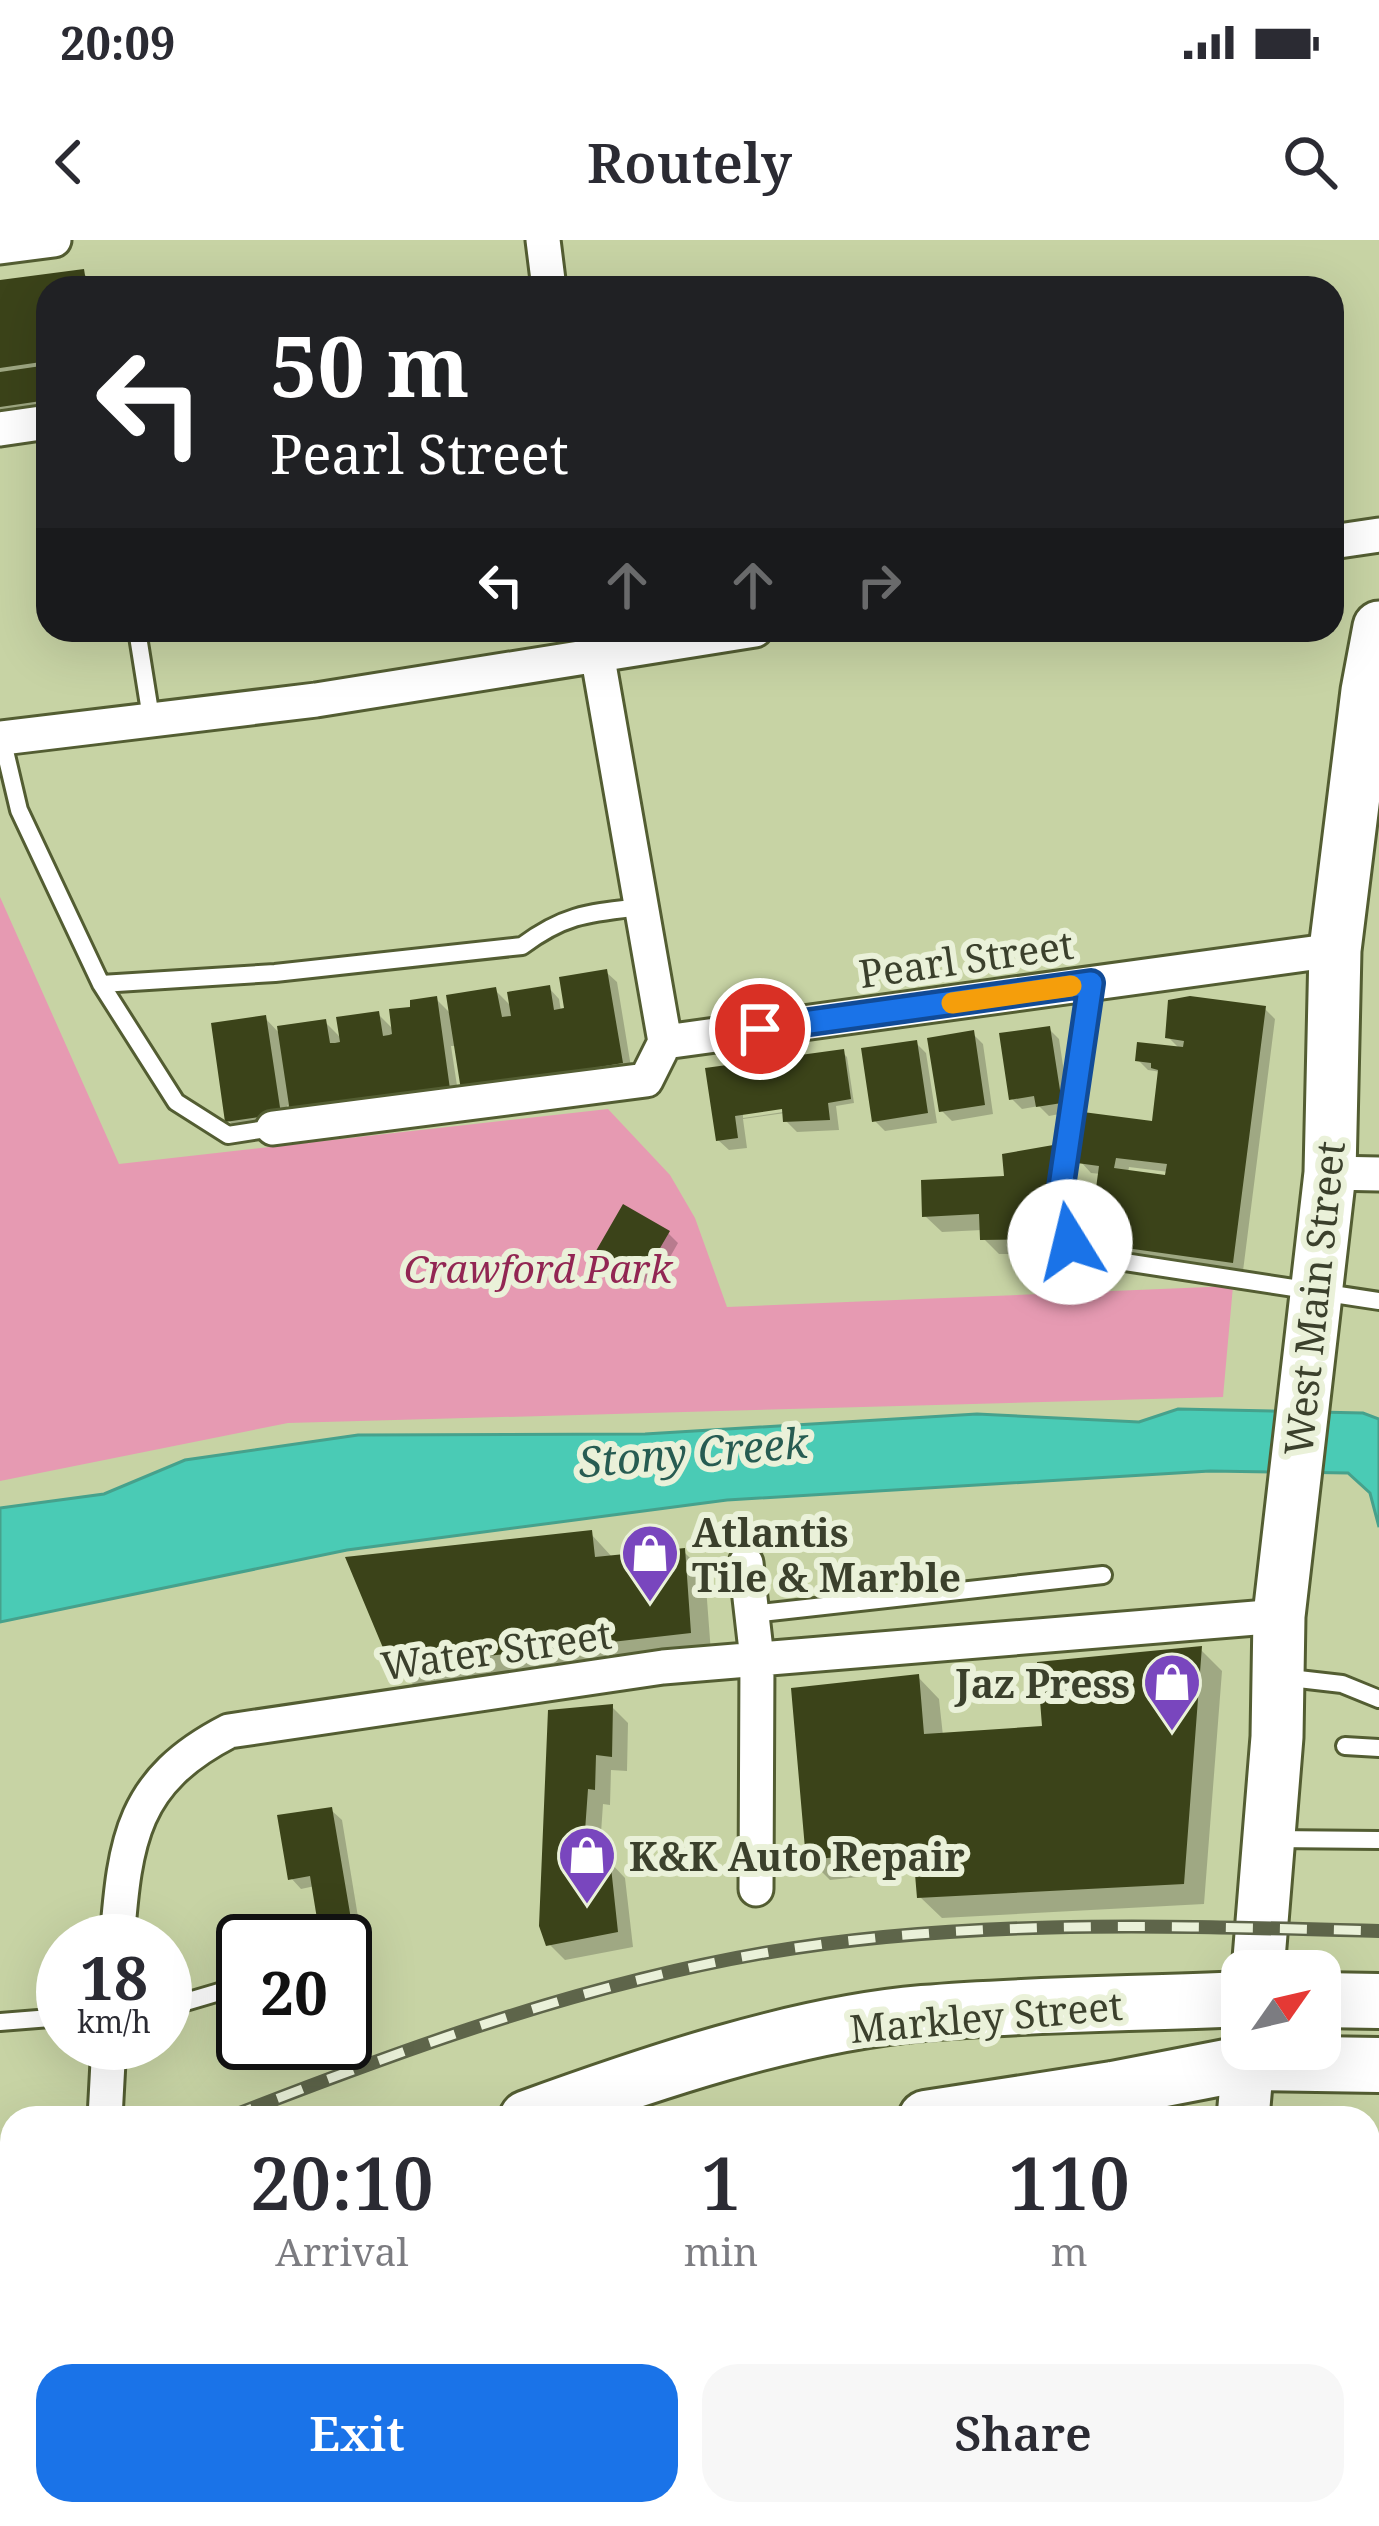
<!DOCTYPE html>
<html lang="en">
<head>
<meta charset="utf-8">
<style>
	body { margin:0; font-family:"Noto Serif",serif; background:#f7f7f7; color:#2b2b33; height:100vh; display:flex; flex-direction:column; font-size:45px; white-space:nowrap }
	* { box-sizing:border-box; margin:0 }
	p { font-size:39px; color:#7c7c81 }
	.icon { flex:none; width:66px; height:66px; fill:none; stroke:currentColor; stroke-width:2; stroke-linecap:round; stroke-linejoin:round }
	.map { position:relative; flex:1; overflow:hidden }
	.drawer { position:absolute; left:0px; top:1866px; width:1380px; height:420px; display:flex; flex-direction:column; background:#fff; border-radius:36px 36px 0 0; box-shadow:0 12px 48px #0002 }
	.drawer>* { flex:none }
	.guide { position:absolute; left:36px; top:36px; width:1308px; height:366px; border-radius:36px; box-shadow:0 12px 48px #0002; background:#202124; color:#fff; overflow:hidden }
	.needle { width:78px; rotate:56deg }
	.buttons { position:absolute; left:1221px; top:1710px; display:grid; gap:24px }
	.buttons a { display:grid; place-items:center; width:120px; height:120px; border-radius:24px; background:#fff; box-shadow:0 12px 48px #0002; font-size:60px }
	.speed { position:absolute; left:36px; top:1674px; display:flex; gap:24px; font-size:60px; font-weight:700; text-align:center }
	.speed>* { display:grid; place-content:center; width:156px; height:156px; border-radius:50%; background:#fff; box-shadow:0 12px 48px #0002; line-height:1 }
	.speed small { font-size:30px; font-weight:400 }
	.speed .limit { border:6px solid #111; border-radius:18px; background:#fff; color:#111 }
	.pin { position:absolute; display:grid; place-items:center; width:102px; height:102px; color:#fff; margin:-51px; border:6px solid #fff; border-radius:50%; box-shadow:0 3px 12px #0007 }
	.me { position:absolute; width:132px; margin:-66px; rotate:351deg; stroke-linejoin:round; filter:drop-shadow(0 0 9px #0008) }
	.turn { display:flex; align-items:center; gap:42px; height:252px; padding:0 36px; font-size:54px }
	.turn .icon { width:156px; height:156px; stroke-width:2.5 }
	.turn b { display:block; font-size:84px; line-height:102px }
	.lanes { display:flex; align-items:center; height:114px; padding:0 36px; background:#0003; justify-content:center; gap:60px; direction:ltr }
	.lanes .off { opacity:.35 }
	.eta { display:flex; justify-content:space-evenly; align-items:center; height:204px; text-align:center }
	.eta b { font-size:72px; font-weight:600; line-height:84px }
	.cta { display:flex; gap:24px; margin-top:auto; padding:24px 36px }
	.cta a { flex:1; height:138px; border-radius:36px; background:#1a73e8; color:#fff; font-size:48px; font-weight:600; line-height:138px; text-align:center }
	.cta a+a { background:#f7f7f7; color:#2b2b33 }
	.status { display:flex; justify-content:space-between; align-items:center; height:84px; padding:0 60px; background:#fff; direction:ltr }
	.status svg { height:33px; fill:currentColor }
	header { display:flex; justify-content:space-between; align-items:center; height:156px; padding:0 36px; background:#fff; font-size:54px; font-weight:600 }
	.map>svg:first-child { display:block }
	.green { fill:#e69ab2 }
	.water { fill:#4acbb5; stroke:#46a18c; stroke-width:3 }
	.shadow { fill:#0003; fill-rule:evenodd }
	.building { fill:#3b4319; fill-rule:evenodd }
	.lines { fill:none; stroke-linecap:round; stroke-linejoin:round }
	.service-casing { stroke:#535d32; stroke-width:22 }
	.minor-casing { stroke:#535d32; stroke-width:39 }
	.primary-casing { stroke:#535d32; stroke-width:57 }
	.trunk-casing { stroke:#535d32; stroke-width:60 }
	.service { stroke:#fff; stroke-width:16 }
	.minor { stroke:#fff; stroke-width:33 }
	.primary { stroke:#fff; stroke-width:51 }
	.trunk { stroke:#fff; stroke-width:54 }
	.rail-casing { stroke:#5e654a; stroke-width:14 }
	.rail { stroke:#eaf1d9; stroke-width:9; stroke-dasharray:27; stroke-linecap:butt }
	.route-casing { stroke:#114b97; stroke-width:30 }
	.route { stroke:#1a73e8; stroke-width:21 }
	.slow { stroke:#f59e0b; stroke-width:21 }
	.labels { text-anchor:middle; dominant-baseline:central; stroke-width:12; stroke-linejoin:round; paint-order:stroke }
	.street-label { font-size:39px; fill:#3b402c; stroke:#eaf1d9 }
	.park-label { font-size:39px; font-style:italic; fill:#922653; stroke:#eaf1d9 }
	.poi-label { font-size:39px; font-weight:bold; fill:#3b402c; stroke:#eaf1d9; text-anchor:start }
	.water-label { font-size:42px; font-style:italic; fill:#275c52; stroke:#eaf1d9 }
</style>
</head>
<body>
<div class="status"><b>20:09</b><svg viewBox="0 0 49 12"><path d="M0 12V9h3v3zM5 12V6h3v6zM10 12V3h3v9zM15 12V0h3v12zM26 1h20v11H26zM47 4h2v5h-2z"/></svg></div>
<header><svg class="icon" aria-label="back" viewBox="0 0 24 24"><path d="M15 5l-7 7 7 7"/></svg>Routely<svg class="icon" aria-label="search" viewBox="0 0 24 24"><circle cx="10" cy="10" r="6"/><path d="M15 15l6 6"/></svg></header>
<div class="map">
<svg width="1379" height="2286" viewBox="0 0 1379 2286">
	<rect width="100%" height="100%" fill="#c7d3a4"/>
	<path class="green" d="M0,657L119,924L608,869L670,935L695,978L727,1067L1233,1046L1223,1157L288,1183L0,1241Z"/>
	<path class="water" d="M1178,1169L1363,1173L1379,1179V1287L1370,1253L1348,1233L1210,1231L727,1260L347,1310L0,1382V1268L104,1254L185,1220L358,1195L645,1194L977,1174L1139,1182Z"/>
	<path class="shadow" d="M83,33L99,48H48V171L0,178V43Z
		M606,732L617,742L632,833L474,859L457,806H451L459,859L303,881L287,865L289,883L239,891L228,880L265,778L281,795L325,782L342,799L378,774L395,791L414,769L436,759L452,775L495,750L512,767L549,748L559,759L561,771Z
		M1265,769L1275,779L1243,1031L1132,1017L1122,1006L1124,989L1106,987L1095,976L1101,934L1091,933L1081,922L1155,884L1161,832L1148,830L1138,820L1181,810L1168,797ZM1129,927L1169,932L1168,938L1128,933Z
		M1049,789L1059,799L1070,872L1049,876L1039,866L1022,869L1012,859Z
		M973,794L983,804L993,874L952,881L941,870Z
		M916,803L926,813L937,883L885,891L874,880Z
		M843,813L847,817L854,863L836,866L839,890L797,892L786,881L785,873L743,879L747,908L729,910L718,900L709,831ZM796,864L797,870L743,878V872Z
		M1058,908L1073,923L1064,954L1057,1014H999L983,998L982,990L942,992L925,976L1007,938Z
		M668,993L678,1003L653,1047L626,1033L620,1043L593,1022Z
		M591,1294L613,1318L684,1312L705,1333L711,1413L415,1446L393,1425Z
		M1201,1410L1222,1431L1204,1664L942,1678L920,1657L918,1631L830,1640L809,1619L918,1437L939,1459L943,1496L1045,1489Z
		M612,1467L628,1483L627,1531L611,1530L610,1565L603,1564L599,1622L609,1621L625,1638L633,1707L565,1720L549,1704L551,1473Z
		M331,1570L342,1580L361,1695L332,1700L322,1689L315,1646L301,1649L291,1638Z
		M1022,2274H1158V2276L1084,2286H1027Z"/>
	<path class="building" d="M84,29L87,48H48V121L0,128V40Z
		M48,125V160L0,167V132Z
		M607,729L623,823L461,850L446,755L496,747L502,777L511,776L507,752L550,745L554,770L564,768L559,737Z
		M437,756L450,849L290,872L277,786L326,779L330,803H335L340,802L336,777L379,771L383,796L389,795L392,794L389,769L410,767V760Z
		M1190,756L1266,766L1233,1023L1119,1007L1122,981L1092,978L1099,926L1077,923L1083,872L1152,881L1158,830L1151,828V823L1135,821L1137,802L1183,807L1184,801L1165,798L1168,760ZM1116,918L1167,924L1165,935L1114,928Z
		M266,775L281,874L225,882L211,783Z
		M1050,786L1062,863L1036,867L1034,856L1009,860L999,793Z
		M974,790L985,865L939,872L927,798Z
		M917,800L928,873L872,882L861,808Z
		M844,809L851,859L828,863L830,880L783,882L782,869L735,876L738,898L716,901L705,828Z
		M1059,904L1049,937L1042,999L980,1000L979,974L922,977L921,940L1004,936L1002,914Z
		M623,964L670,991L642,1039L615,1025L608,1035L589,1023Z
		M592,1290L595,1317L685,1308L691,1393L391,1427L345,1317Z
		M1202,1406L1184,1644L917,1658L913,1610L806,1620L791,1448L919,1434L924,1494L1042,1486L1037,1422Z
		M613,1464L612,1517L596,1515L595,1550L588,1549L583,1619L610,1618L618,1692L546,1706L539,1686L548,1470Z
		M332,1567L352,1685L319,1691L310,1636L288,1640L277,1575Z
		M1019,2274H1072V2277L1020,2284Z"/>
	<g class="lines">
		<defs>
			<path id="service" d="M137,390L151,478
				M2,498L19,570L101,744L176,862L228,895L273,888
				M101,744L275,733L522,706C565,674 589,673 641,667
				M1091,744L1056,981L1070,1002L1105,1019L1379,1061
				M752,1374L1103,1335
				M1281,1437L1342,1444L1379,1459
				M1345,1506L1379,1508
				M1272,1599L1379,1600
				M165,1768L243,1745
				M0,1782L63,1777
				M1368,1931L1369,1919L1379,1913
				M1368,2038H1379
				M1368,2180L1376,2192L1379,2245
				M1358,2274L1369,2286"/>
			<path id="minor" d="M543,0L549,48
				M0,7L54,0
				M0,189L48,182
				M1332,302L1379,295
				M593,390L665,802
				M2,498L316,460L755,390
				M665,802L1335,710
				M273,888L646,840L665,802
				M1330,933L1379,934
				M746,1323L757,1419L756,1649
				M117,1701C125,1599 132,1541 229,1491L663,1427L1279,1376
				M105,1878L109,1803
				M157,2274L161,2286
				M720,2274V2286"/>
			<path id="primary" d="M1258,1731L1277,1497L1279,1376L1330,933L1335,710L1367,451L1379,387
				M1243,1878L1249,1809
				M1216,2286V2274"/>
			<path id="trunk" d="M1320,1760L1379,1761
				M527,1878C648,1834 795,1784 923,1773C1029,1764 1136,1764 1242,1759
				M926,1878L1113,1849L1247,1823L1379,1825
				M0,2155L12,2148
				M0,2238L12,2233"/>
		</defs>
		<use href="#service" class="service-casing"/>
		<use href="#minor" class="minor-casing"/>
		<use href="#primary" class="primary-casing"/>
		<use href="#trunk" class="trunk-casing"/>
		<use href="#service" class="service"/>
		<use href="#minor" class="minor"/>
		<use href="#primary" class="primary"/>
		<use href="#trunk" class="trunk"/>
		<defs>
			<path id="rail" d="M227,1878C401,1810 579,1745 764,1713C967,1678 1174,1686 1379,1691
				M0,1965L12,1960
				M0,1991L12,1984"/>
		</defs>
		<use href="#rail" class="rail-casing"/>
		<use href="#rail" class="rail"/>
	</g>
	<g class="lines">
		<defs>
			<path id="route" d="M760,789L1091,743L1056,981L1070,1002"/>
		</defs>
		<use href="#route" class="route-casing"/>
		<use href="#route" class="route"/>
		<path class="slow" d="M952,763L1071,746"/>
	</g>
	<defs>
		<symbol id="shop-pin" viewBox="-11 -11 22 30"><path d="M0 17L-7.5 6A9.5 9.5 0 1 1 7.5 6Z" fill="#7946be" stroke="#eaf1d9"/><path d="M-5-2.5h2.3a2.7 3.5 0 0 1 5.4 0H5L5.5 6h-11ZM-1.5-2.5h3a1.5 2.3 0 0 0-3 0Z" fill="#fff"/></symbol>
	</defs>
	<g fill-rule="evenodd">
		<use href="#shop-pin" x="617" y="1280" width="66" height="90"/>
		<use href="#shop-pin" x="1139" y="1409" width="66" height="90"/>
		<use href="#shop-pin" x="554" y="1582" width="66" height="90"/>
	</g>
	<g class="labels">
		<g class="street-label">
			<text transform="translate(966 718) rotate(-8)">Pearl Street</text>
			<text transform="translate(1313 1058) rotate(-84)">West Main Street</text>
			<text transform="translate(496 1409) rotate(-8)">Water Street</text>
			<text transform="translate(986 1776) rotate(-5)">Markley Street</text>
		</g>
		<g class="park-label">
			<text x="538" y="1027">Crawford Park</text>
		</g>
		<g class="poi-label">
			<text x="692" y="1291">Atlantis<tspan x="692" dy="45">Tile &amp; Marble</tspan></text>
			<text x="1130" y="1442" text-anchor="end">Jaz Press</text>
			<text x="629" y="1615">K&amp;K Auto Repair</text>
		</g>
		<g class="water-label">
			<text transform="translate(693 1211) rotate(-5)">Stony Creek</text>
		</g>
	</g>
</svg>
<div class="buttons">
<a><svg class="needle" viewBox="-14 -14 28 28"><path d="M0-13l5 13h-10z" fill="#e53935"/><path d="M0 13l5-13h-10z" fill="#7c7c81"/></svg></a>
</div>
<div class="speed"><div>18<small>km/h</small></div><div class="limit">20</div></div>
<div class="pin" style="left:760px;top:789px;background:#d93025"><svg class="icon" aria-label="arrive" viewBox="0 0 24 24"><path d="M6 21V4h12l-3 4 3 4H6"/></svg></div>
<svg class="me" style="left:1070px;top:1002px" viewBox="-20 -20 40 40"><circle r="19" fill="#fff"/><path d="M0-13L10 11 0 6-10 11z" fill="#1a73e8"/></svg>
<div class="guide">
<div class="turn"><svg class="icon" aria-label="left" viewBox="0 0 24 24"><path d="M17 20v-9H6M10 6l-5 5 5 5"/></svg><div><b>50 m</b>Pearl Street</div></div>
<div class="lanes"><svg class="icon" aria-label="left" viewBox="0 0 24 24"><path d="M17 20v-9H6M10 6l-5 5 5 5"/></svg><svg class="icon off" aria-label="ahead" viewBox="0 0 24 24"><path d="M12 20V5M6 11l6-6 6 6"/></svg><svg class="icon off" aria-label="ahead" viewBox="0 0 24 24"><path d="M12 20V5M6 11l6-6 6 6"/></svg><svg class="icon off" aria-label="right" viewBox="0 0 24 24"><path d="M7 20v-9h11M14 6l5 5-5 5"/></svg></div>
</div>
<section class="drawer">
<div class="eta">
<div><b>20:10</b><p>Arrival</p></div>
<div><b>1</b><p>min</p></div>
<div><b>110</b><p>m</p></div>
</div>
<div class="cta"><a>Exit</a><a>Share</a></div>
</section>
</div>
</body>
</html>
